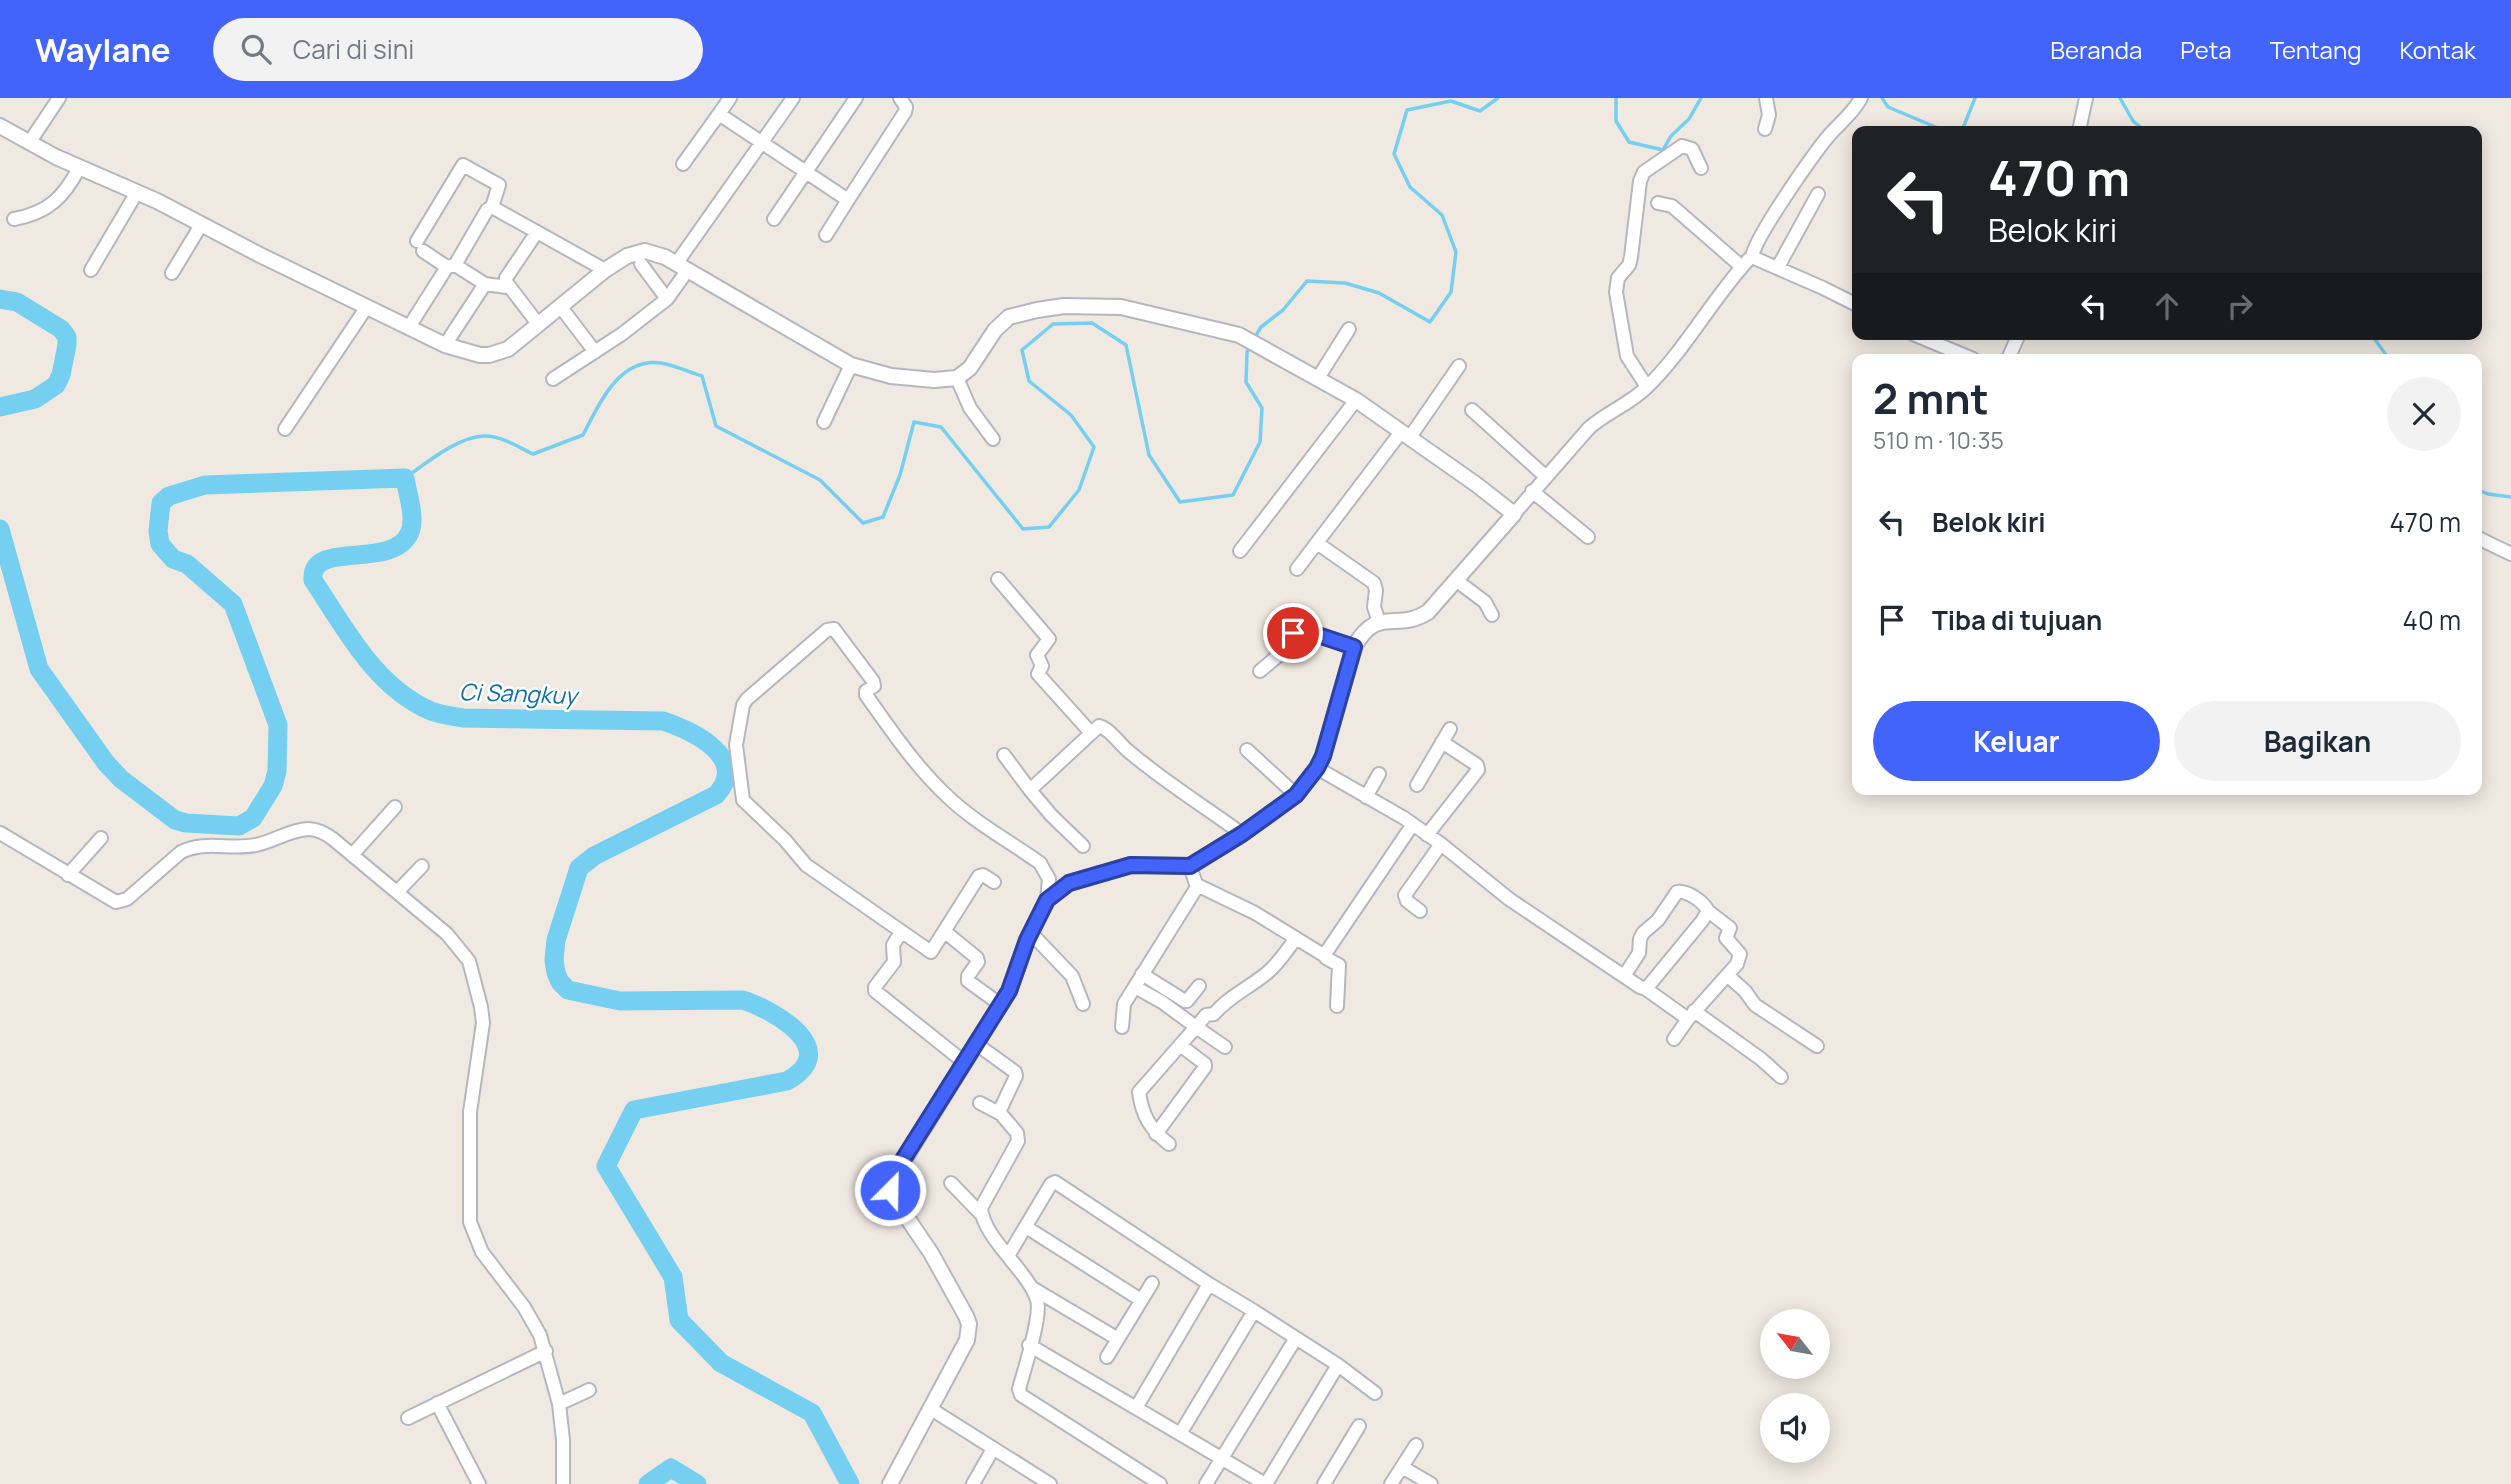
<!DOCTYPE html>
<html lang="id">
<head>
<meta charset="utf-8">
<style>
	body { margin:0; font-family:Manrope,sans-serif; background:#f2f2f3; color:#1f2937; height:100vh; display:flex; flex-direction:column; font-size:26px; white-space:nowrap }
	* { box-sizing:border-box; margin:0 }
	p { font-size:23px; color:#747a83 }
	.icon { flex:none; width:38px; height:38px; fill:none; stroke:currentColor; stroke-width:2; stroke-linecap:round; stroke-linejoin:round }
	.map { position:relative; flex:1; overflow:hidden }
	.panel { position:absolute; left:1852px; top:256px; width:630px; height:441px; display:flex; flex-direction:column; background:#fff; border-radius:14px; box-shadow:0 4px 18px #0003 }
	.panel>* { flex:none }
	.top-card { position:absolute; left:1852px; top:28px; width:630px; height:214px; border-radius:14px; box-shadow:0 4px 18px #0003; background:#202124; color:#fff; overflow:hidden }
	.needle { width:46px; rotate:301deg }
	.tools { position:absolute; left:1760px; top:1211px; display:grid; gap:14px }
	.tools a { display:grid; place-items:center; width:70px; height:70px; border-radius:50%; background:#fff; box-shadow:0 4px 18px #0003; font-size:35px }
	.pin { position:absolute; display:grid; place-items:center; width:60px; height:60px; color:#fff; margin:-30px; border:4px solid #fff; border-radius:50%; box-shadow:0 2px 7px #0007 }
	.me { position:absolute; width:77px; margin:-38px; rotate:23deg; stroke-linejoin:round; filter:drop-shadow(0 0 5px #0008) }
	.turn { display:flex; align-items:center; gap:24px; height:147px; padding:0 21px; font-size:32px }
	.turn .icon { width:91px; height:91px; stroke-width:2.5 }
	.turn b { display:block; font-size:49px; line-height:60px }
	.lanes { display:flex; align-items:center; height:66px; padding:0 21px; background:#0003; justify-content:center; gap:35px; direction:ltr }
	.lanes .off { opacity:.35 }
	.round { display:grid; place-items:center; flex:none; width:74px; height:74px; border-radius:37px; background:#f2f2f3 }
	.overview { display:flex; align-items:center; justify-content:space-between; height:119px; padding:0 21px }
	h1 { font-size:42px; font-weight:700; line-height:52px }
	.cta { display:flex; gap:14px; margin-top:auto; padding:14px 21px }
	.cta a { flex:1; height:80px; border-radius:42px; background:#4264fb; color:#fff; font-size:28px; font-weight:700; line-height:80px; text-align:center }
	.cta a+a { background:#f2f2f3; color:#1f2937 }
	ul { padding:0; list-style:none }
	li { display:flex; align-items:center; gap:21px; height:98px; padding:0 21px }
	li div { flex:1 }
	li b { display:block; font-size:26px }
	li em { font-style:normal }
	header { display:flex; align-items:center; gap:42px; box-sizing:border-box; height:98px; padding:0 35px; background:#4264fb; color:#fff }
	header strong { font-size:33px }
	nav { display:flex; gap:38px; margin-inline-start:auto; font-size:24px }
	.search { width:490px; height:63px; background:#f2f2f3; display:flex; align-items:center; gap:18px; box-sizing:border-box; padding:0 24px; border-radius:38px; color:#747a83; font-size:26px }
	.map>svg:first-child { display:block }
	.lines { fill:none; stroke-linecap:round; stroke-linejoin:round }
	.stream { stroke:#75cff0; stroke-width:3.5 }
	.river { stroke:#75cff0; stroke-width:19 }
	.minor-casing { stroke:#b4b7c1; stroke-width:16 }
	.tertiary-casing { stroke:#b4b7c1; stroke-width:18 }
	.minor { stroke:#fff; stroke-width:12 }
	.tertiary { stroke:#fff; stroke-width:14 }
	.route-casing { stroke:#2b41a3; stroke-width:18 }
	.route { stroke:#4264fb; stroke-width:12 }
	.labels { text-anchor:middle; dominant-baseline:central; stroke-width:5; stroke-linejoin:round; paint-order:stroke }
	.water-label { font-size:23px; font-style:italic; fill:#0d6fa3; stroke:#fff }
</style>
</head>
<body>
<header>
<strong>Waylane</strong>
<div class="search"><svg class="icon" aria-label="search" viewBox="0 0 24 24"><circle cx="10" cy="10" r="6"/><path d="M15 15l6 6"/></svg>Cari di sini</div>
<nav><a>Beranda</a><a>Peta</a><a>Tentang</a><a>Kontak</a></nav>
</header>
<div class="map">
<svg width="2511" height="1386" viewBox="0 0 2511 1386">
	<rect width="100%" height="100%" fill="#efe9e1"/>
	<g class="lines">
		<path class="stream" d="M1616,0V23L1629,44L1663,52L1671,38L1689,21L1701,0
			M1882,0L1888,9L1945,33
			M2120,0L2133,23L2145,33
			M1959,33L1963,30L1975,0
			M2371,236L2389,261
			M1254,241L1261,229L1283,212L1307,183L1345,185L1379,195L1430,224L1451,194L1456,154L1442,117L1410,89L1394,56L1407,12L1451,3L1480,13L1498,0
			M405,380C425,366 461,336 487,338C503,339 518,349 533,356L583,337C599,306 619,259 661,265C674,267 689,274 702,278L716,328L820,382L863,425L883,419L900,377L914,324L941,329L1023,431L1049,429L1079,392L1094,349L1071,317L1029,283L1022,252L1053,226L1092,225L1126,247L1149,357L1180,404L1233,397L1260,344L1262,310L1246,284L1247,254L1251,248
			M2476,391L2488,396L2511,399"/>
		<path class="river" d="M0,201L17,204L61,231L67,239V247L61,277L56,287L35,301L0,309
			M0,431L39,571L106,665L121,681L175,722L186,725L239,728L253,720L273,688L277,673L278,627L233,506L187,466L173,461L160,446L158,433L161,405L169,398L205,387L405,380C407,395 416,419 410,434C393,474 310,440 313,482C345,530 375,589 431,613C441,617 452,618 463,620L663,623C693,633 750,660 716,697L594,758L579,770L556,842L554,862L556,875L560,884L568,892L620,903L743,902C776,913 843,952 787,983L634,1012L606,1068L673,1179L679,1222L721,1265L812,1315L850,1386
			M648,1386L671,1370L697,1386"/>
		<defs>
			<path id="minor" d="M730,0L719,16L848,102L905,14L906,9L900,0
				M1765,31L1769,17L1766,0
				M2079,33L2086,0
				M29,45L59,0
				M683,66L719,16
				M1658,105L1672,108L1742,169
				M14,121C48,115 64,99 79,70
				M774,121L856,0
				M537,134L506,180V184L538,226
				M826,137L848,102
				M417,143L463,67L499,87L492,109
				M423,153L447,169
				M1752,159C1755,139 1811,60 1826,41C1838,26 1853,16 1861,0
				M641,166L667,201
				M676,166L793,0
				M455,167L487,112L492,109L605,172
				M1778,169L1818,96
				M91,172L137,94
				M172,175L201,127
				M560,208L595,254
				M409,229L447,169L455,167L485,186L507,189
				M1913,236L1973,261
				M445,247L485,186
				M2008,261L2019,236
				M957,280L970,310L993,341
				M1318,280L1349,231
				M553,281L622,236L667,201L687,173
				M1647,289L1627,258L1616,194L1618,180L1629,167L1631,159L1640,83L1644,74L1682,48L1692,51L1701,70
				M1472,312L1545,378
				M824,324L851,267
				M285,331L366,210
				M1410,339L1459,268
				M1532,393L1588,439
				M1514,416L1589,330C1607,314 1630,306 1647,289C1686,251 1712,201 1749,161L1752,159L1823,190L1857,207
				M2476,439L2511,456
				M1317,445L1374,485L1376,492L1374,509L1379,524
				M1240,453L1356,302
				M1297,471L1401,334
				M998,481L1049,541L1037,557L1042,568L1038,576L1091,635
				M1457,483L1485,504L1492,517
				M1260,573L1279,557L1286,540L1293,535L1318,537L1354,549
				M1247,652L1296,697
				M1004,657L1030,692
				M1317,670L1404,720L1441,746L1509,801L1640,889L1646,891L1702,823L1708,813C1704,804 1687,792 1677,794L1658,822L1643,835L1640,841L1639,855L1624,878
				M1417,687L1450,631
				M1366,699L1379,676
				M0,735L116,804L127,801L181,754C205,742 230,752 256,747C275,743 289,732 308,731C318,731 325,735 333,741L447,836L469,863L481,909L483,925L470,1014V1124L482,1154L524,1209L540,1237L559,1306L563,1342V1386
				M1427,737L1478,672L1477,667L1442,644
				M1083,748L1051,717L1030,692L1099,628C1110,631 1118,644 1127,652C1163,683 1204,708 1242,736
				M352,757L395,709
				M68,777L101,740
				M994,784L983,777L979,778L931,854L806,767L785,742L743,702L736,647L743,607L747,601L827,532L834,531L873,583L874,588L866,593V597C891,632 915,668 947,698C974,724 1009,743 1040,765L1049,781L1047,802
				M1197,787L1255,815L1325,858
				M398,793L422,768
				M1420,813L1407,803L1405,797L1441,746
				M944,833L977,860L978,864L968,878V883L1001,907
				M901,834L893,847L894,864L875,889V893L964,964
				M1030,834L1072,878L1083,906
				M1142,876L1185,903H1187L1199,888
				M1727,877L1745,893L1755,907L1817,948
				M1135,889L1162,904L1196,929L1139,994C1142,1018 1151,1032 1169,1046
				M1646,891L1688,921L1737,866L1740,856L1726,840L1730,830L1708,813
				M1337,908L1339,867L1326,860L1325,856L1413,726
				M1694,913L1761,961L1781,979
				M1122,929L1124,906L1197,789L1190,768
				M1674,941L1688,921
				M975,945L1015,974L1016,978L1000,1012L1001,1016L1017,1035L1018,1043L981,1110C983,1140 1029,1174 1037,1202C1042,1218 1024,1272 1019,1291L1021,1297L1160,1386
				M1225,949L1196,929L1206,917L1214,916C1229,898 1249,890 1267,875C1279,865 1287,852 1296,840
				M980,1005L1001,1016
				M1156,1036L1205,969V966L1180,947
				M951,1085L981,1116
				M1026,1129L1141,1202
				M1008,1158L1051,1086L1055,1084L1209,1186
				M1032,1190L1118,1241
				M1254,1213L1338,1267L1375,1295
				M1029,1247L1265,1386
				M1107,1259L1152,1185
				M437,1305L479,1386
				M559,1306L589,1292
				M1136,1310L1209,1186L1254,1213L1180,1336
				M931,1311L1050,1386
				M408,1320L546,1253
				M1402,1369L1431,1386
				M973,1386L993,1351
				M1206,1386L1296,1240
				M1266,1386L1338,1267
				M1324,1386L1359,1328
				M1391,1386L1416,1347"/>
			<path id="tertiary" d="M0,28L56,59L157,103L260,157L445,247L480,257H489L508,251L605,172L627,158L645,153L665,159L851,267L891,278L934,282L957,280L970,270L995,232L1009,219L1037,212L1064,208L1121,209L1239,237L1356,302L1477,387L1514,416L1428,514C1395,535 1379,506 1354,549L1323,658L1317,670L1296,697L1242,736L1190,768L1131,767L1069,785L1047,802L1027,842L1009,893L889,1086L893,1099L931,1155L966,1218L969,1226L967,1242L890,1386"/>
		</defs>
		<use href="#minor" class="minor-casing"/>
		<use href="#tertiary" class="tertiary-casing"/>
		<use href="#minor" class="minor"/>
		<use href="#tertiary" class="tertiary"/>
	</g>
	<g class="lines">
		<defs>
			<path id="route" d="M890,1092L892,1079L1009,893L1027,842L1047,802L1069,785L1131,767L1190,768L1242,736L1296,697L1317,670L1323,658L1354,549L1318,537L1293,535"/>
		</defs>
		<use href="#route" class="route-casing"/>
		<use href="#route" class="route"/>
	</g>
	<g class="labels">
		<g class="water-label">
			<text transform="translate(518 595) rotate(2)">Ci Sangkuy</text>
		</g>
	</g>
</svg>
<div class="tools">
<a><svg class="needle" viewBox="-14 -14 28 28"><path d="M0-13l5 13h-10z" fill="#e53935"/><path d="M0 13l5-13h-10z" fill="#747a83"/></svg></a>
<a><svg class="icon" aria-label="sound" viewBox="0 0 24 24"><path d="M4 9h4l5-4v14l-5-4H4zM17 9q2 3 0 6"/></svg></a>
</div>
<div class="pin" style="left:1293px;top:535px;background:#d93025"><svg class="icon" aria-label="arrive" viewBox="0 0 24 24"><path d="M6 21V4h12l-3 4 3 4H6"/></svg></div>
<svg class="me" style="left:890px;top:1092px" viewBox="-20 -20 40 40"><circle r="17" fill="#4264fb" stroke="#fff" stroke-width="3"/><path d="M0-11L8 9 0 5-8 9z" fill="#fff"/></svg>
<div class="top-card">
<div class="turn"><svg class="icon" aria-label="left" viewBox="0 0 24 24"><path d="M17 20v-9H6M10 6l-5 5 5 5"/></svg><div><b>470 m</b>Belok kiri</div></div>
<div class="lanes"><svg class="icon" aria-label="left" viewBox="0 0 24 24"><path d="M17 20v-9H6M10 6l-5 5 5 5"/></svg><svg class="icon off" aria-label="ahead" viewBox="0 0 24 24"><path d="M12 20V5M6 11l6-6 6 6"/></svg><svg class="icon off" aria-label="right" viewBox="0 0 24 24"><path d="M7 20v-9h11M14 6l5 5-5 5"/></svg></div>
</div>
<section class="panel">
<div class="overview"><div><h1>2 mnt</h1><p>510 m · 10:35</p></div><a class="round"><svg class="icon" aria-label="close" viewBox="0 0 24 24"><path d="M6 6l12 12M18 6L6 18"/></svg></a></div>
<ul>
<li><svg class="icon" aria-label="left" viewBox="0 0 24 24"><path d="M17 20v-9H6M10 6l-5 5 5 5"/></svg><div><b>Belok kiri</b></div><em>470 m</em></li>
<li><svg class="icon" aria-label="arrive" viewBox="0 0 24 24"><path d="M6 21V4h12l-3 4 3 4H6"/></svg><div><b>Tiba di tujuan</b></div><em>40 m</em></li>
</ul>
<div class="cta"><a>Keluar</a><a>Bagikan</a></div>
</section>
</div>
</body>
</html>
